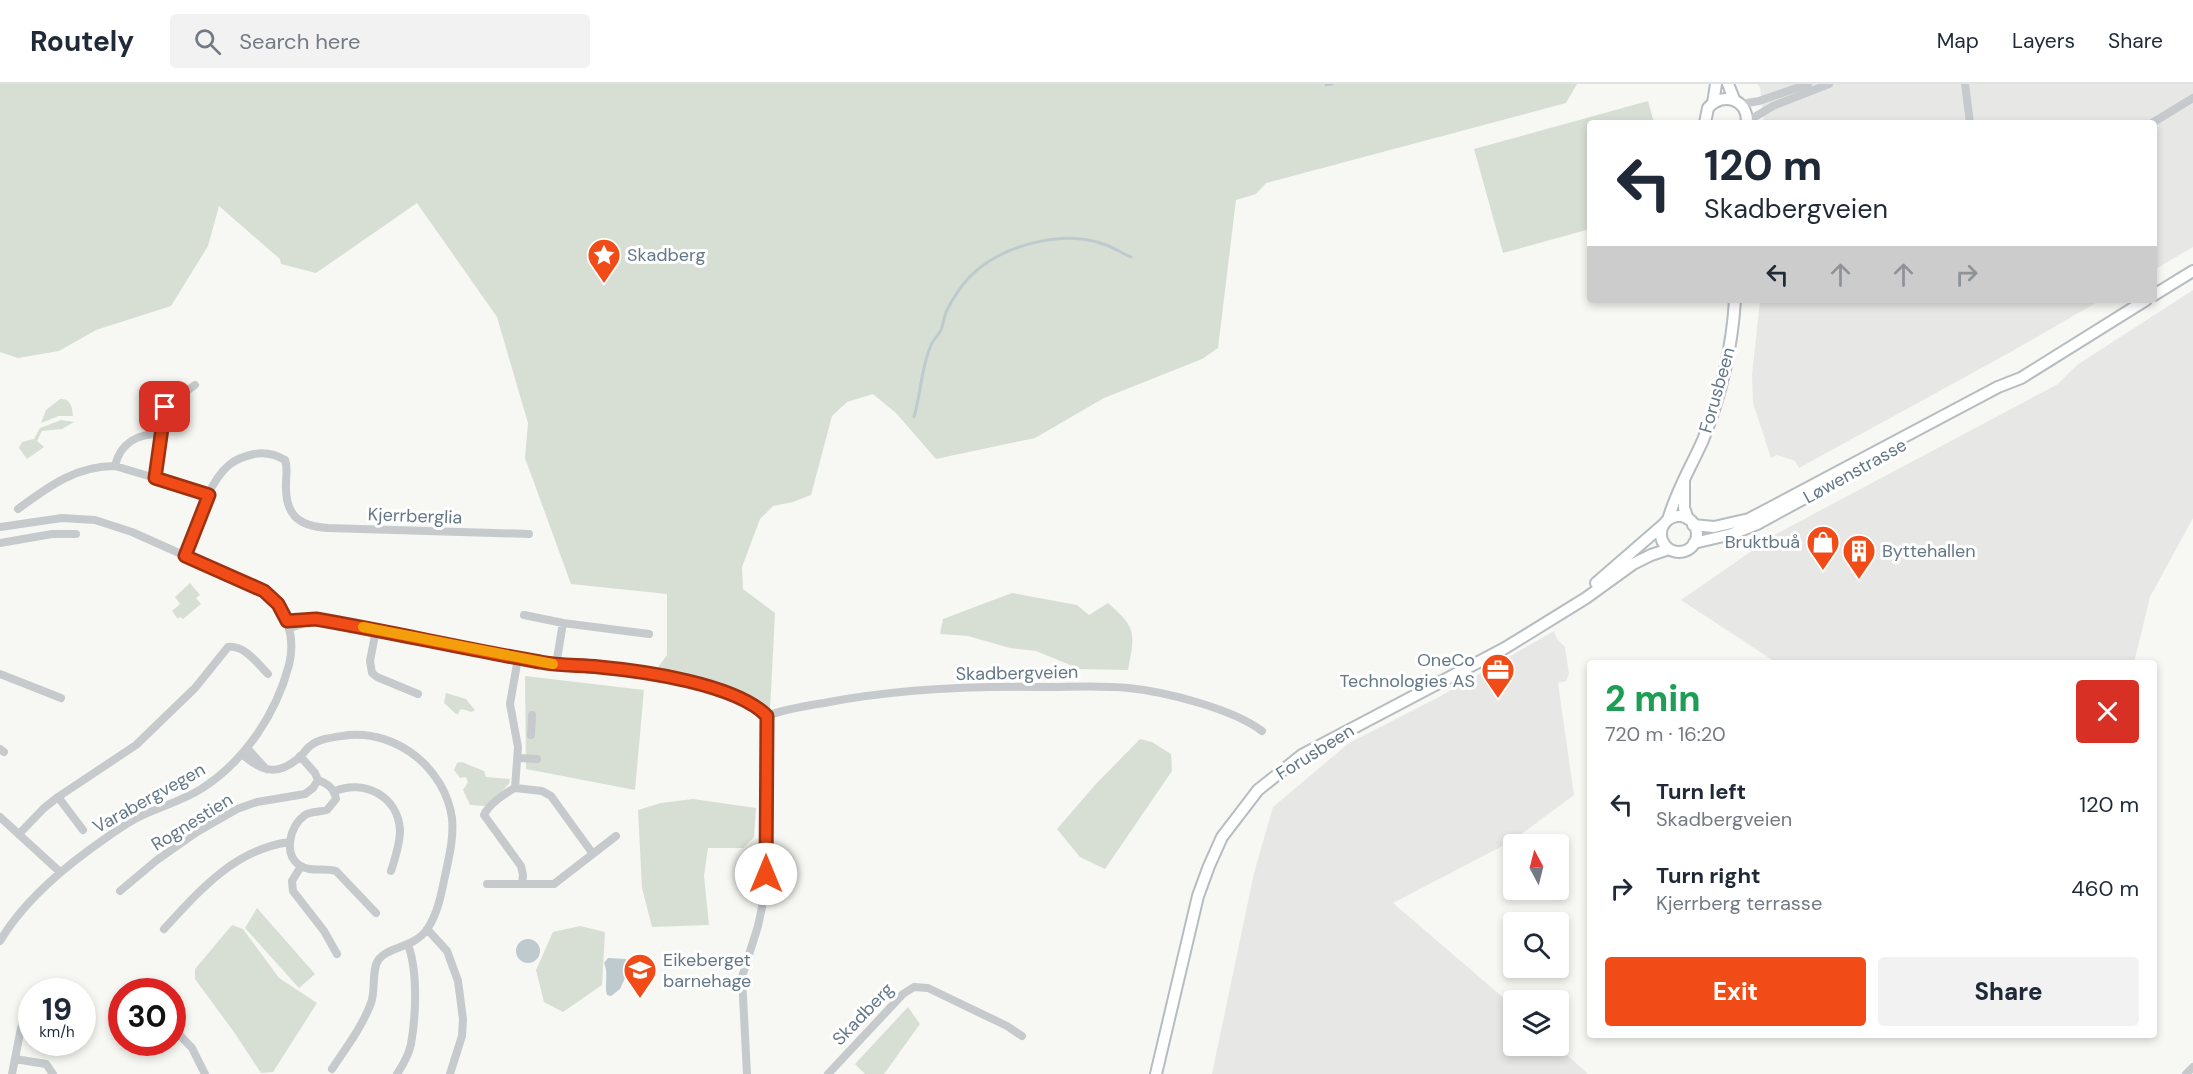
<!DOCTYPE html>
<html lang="en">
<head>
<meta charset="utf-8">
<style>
	body { margin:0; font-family:"DM Sans",sans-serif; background:#f2f2f3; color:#1f2937; height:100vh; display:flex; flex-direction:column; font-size:22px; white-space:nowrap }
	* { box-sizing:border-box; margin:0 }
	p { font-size:20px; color:#747a83 }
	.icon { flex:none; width:33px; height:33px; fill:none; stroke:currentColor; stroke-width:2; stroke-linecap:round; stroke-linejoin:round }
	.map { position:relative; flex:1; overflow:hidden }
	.side { position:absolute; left:1587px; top:576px; width:570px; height:378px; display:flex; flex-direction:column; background:#fff; border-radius:6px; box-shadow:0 3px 9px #0003 }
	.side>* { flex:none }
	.guide { position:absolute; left:1587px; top:36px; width:570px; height:183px; border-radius:6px; box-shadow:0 3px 9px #0003; background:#fff; color:#1f2937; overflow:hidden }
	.needle { width:39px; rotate:353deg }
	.buttons { position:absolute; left:1503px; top:750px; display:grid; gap:12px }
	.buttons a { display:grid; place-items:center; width:66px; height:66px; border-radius:6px; background:#fff; box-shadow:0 3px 9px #0003; font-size:30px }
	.speed { position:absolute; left:18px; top:894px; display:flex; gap:12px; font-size:30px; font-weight:700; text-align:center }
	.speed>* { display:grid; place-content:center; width:78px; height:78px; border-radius:50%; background:#fff; box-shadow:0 3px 9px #0003; line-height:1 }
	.speed small { font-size:15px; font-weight:400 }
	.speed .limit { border:9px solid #d22; background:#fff; color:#111 }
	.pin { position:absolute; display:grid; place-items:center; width:51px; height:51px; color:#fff; margin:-26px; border-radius:12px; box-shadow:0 3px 9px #0006 }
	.me { position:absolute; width:66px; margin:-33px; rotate:0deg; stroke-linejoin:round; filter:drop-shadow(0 0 4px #0008) }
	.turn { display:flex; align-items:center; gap:21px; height:126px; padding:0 18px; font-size:27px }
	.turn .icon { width:78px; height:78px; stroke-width:2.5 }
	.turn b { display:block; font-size:42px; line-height:51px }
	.lanes { display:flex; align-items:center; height:57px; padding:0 18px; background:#0003; justify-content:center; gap:30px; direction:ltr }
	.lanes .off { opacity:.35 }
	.round { display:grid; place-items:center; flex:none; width:63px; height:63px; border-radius:6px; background:#f2f2f3 }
	.overview { display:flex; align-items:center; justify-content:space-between; height:102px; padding:0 18px }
	h1 { font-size:36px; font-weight:800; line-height:45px; color:#1e9e55 }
	.primary-button { display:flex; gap:12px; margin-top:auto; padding:12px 18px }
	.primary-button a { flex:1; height:69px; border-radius:6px; background:#f14c18; color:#fff; font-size:24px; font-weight:800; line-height:69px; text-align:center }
	.primary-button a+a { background:#f2f2f3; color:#1f2937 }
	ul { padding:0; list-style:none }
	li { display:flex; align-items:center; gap:18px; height:84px; padding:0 18px }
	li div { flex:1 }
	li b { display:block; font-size:22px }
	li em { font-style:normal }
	header { display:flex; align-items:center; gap:36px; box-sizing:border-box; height:84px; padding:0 30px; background:#fff; border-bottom:2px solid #e0e1e3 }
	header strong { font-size:28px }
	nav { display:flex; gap:33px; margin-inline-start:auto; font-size:21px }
	.search { width:420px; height:54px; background:#f2f2f3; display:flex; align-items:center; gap:15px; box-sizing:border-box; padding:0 21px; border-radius:6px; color:#747a83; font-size:22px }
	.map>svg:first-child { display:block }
	.built { fill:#e7e8e6 }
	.green { fill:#d7dfd4 }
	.water { fill:#bfcacf }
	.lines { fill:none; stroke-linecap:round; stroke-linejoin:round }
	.stream { stroke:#bfcacf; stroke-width:3 }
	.secondary-casing { stroke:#b6bcc0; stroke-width:14 }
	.minor { stroke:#c6cacd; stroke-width:8 }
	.secondary { stroke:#fff; stroke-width:10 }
	.route-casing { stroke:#9d3110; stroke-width:15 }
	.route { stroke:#f14c18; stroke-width:10 }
	.slow { stroke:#f59e0b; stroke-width:10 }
	.labels { text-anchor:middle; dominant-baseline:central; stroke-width:6; stroke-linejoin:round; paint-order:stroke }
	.poi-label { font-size:18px; fill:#637787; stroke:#fff; text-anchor:start }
	.street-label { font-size:18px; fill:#637787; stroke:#fff }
</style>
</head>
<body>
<header>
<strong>Routely</strong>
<div class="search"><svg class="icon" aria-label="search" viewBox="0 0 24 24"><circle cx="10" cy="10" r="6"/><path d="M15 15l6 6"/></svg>Search here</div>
<nav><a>Map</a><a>Layers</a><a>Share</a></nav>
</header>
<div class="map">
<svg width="2193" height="990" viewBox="0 0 2193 990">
	<rect width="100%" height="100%" fill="#f7f7f3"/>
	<path class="built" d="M1757,0H2193V163L2154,186V39H1764L1760,3Z
		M2193,206V434L2150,513L2134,579H1777L1681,516L1776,450L2058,300L2077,281Z
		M1760,216H2101L2007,270L1799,384L1795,377L1777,371L1771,374L1753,319L1752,291Z
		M1554,547L1557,555L1565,563L1569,590L1566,597L1558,599L1574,711L1512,757L1393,819L1513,922L1514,962H1557L1588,990H1212L1254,789L1273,723L1349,659L1439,613Z"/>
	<path class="green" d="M0,0H1577L1566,19L1266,99L1256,110L1236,116L1218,264L1202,275L1104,314L1035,354L936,375L896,329L873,310L847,318L832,332L811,411L793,418L773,422L760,435L742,483L743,505L775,529L770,627L654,589L667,571V510L571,500L525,374L528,339L497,233L417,119L316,189L281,180L280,175L219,122L208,162L171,222L96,246L59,267L18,274L0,268Z
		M1648,17L1654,39H1590V145L1503,169L1474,65Z
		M60,315C71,314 72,323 73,332H59L41,339L46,326Z
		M61,336L74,338L62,345L42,347L37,357L44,363L27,375L19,364L22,358L34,355L40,344Z
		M190,499L200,511L196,514L201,520L183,535L180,533L178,535L172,527L180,520L175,513Z
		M1012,509L1077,521L1089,531L1108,519C1137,544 1135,549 1128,586L1080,585L1036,567L1010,564L968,552L940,550L943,535Z
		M525,592L644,606L635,706L526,685Z
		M446,609L466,615L475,626L472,628L461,625L458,630H456L444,619Z
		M1140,655L1152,658L1171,670L1172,687L1105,785L1080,773L1057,745L1095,701Z
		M462,678L484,687L486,693L510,695L509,700L486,722L470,721L463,706L468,698L466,693L460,694L454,686L457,679Z
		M693,715L756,724L754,753L743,764H708L704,792L709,841L652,843L642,804L638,726L661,719Z
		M257,824L315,890L299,904L245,844Z
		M232,841L243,845L279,894L317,919L273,988L261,989L234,948L195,895V885Z
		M580,842L605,848L602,901L563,928L544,918L536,886L553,848Z
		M908,923L920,940L884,990H865L855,980Z"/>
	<path class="water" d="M516 867a12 12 0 1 1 24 0a12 12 0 1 1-24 0Z
		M608,874L626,875L630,883L620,905L611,912L607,911C604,900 609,890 604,879Z"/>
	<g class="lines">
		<path class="stream" d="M1326,1L1332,0
			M914,333C921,309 921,284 931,261C933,256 938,252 941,246C943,241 944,234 946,228C952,215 964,197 976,187C1007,160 1066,145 1106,161C1114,164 1122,169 1131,173"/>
		<defs>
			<path id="secondary" d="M1728,0L1734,15
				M1713,19L1716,0
				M1705,39L1708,24C1723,7 1748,15 1747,39
				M2154,211L2193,187
				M1684,397V424L1688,435
				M1661 450a18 18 0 1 1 36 0a18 18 0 1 1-36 0Z
				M1668,436C1676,407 1691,383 1703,356C1721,311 1732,265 1735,216
				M1693,441L1714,443L1749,435L1998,303L2021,294L2146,216
				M1694,459L1732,450L1757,440L1875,376
				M1596,499L1664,440
				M1156,990L1198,812L1209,782L1222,753L1258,706L1302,671L1505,564L1586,514L1633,480L1651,471L1669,465"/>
		</defs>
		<use href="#secondary" class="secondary-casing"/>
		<path class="minor" d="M1965,0L1970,39
			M1741,20L1759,17L1808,0
			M1748,37L1773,22L1829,0
			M2152,39L2193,14
			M115,382C120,359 138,349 161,350
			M155,394L164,325L170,319L195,301
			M18,425C48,403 75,382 115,382L209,410
			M0,443L62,434L95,436L132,448L264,507C287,525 296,553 289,581C276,630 245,677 201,705C182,717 159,723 139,733C121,742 105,755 89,766C55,791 22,820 0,857
			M0,459L52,450H76
			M185,472C195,445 207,399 229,381C236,375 245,372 254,370C266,368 275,370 285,376C288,384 286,391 286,400C285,431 298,442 328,444L529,450
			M524,531L563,539L649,550
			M287,537L316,535L538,578L597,583L671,594L736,611L753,620L767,632L766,804L758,842L742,893L747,990
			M290,544L311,537
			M376,546L370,577L372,589L377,593L418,610
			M556,581L563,539
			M0,590L61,614
			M767,632C785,625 805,622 824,619C896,605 969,602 1042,603C1071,603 1100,601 1129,604C1167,608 1233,625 1262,647
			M531,651L532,631
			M247,664L266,685
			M0,665L4,668
			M242,670C263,689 279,692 301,672C304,669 306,665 310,662C320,654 336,653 349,651C398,647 445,685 452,734C454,754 449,773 445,792C441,811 438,828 428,844C415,864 389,862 379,875C371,885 376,906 371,919C362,943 346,964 332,985
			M300,672L315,689L318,696C328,700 334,704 336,715L327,726C320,728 311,727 305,731C290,742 283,769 299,781C310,789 324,783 336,787L376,829
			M518,674L537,675
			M515,704L518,663L510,620L518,574
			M335,707C364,695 398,712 400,746C400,759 395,775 391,787
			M58,713L83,746
			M0,733L60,788
			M19,750L44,724L58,713L136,661L195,604L228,563C245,561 257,579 268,590
			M301,782L292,797L293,807L324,847L337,870
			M487,800H554L616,752
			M522,800L523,791L521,782L484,731C488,721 505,709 515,704L542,707L551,712L593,770
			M120,807L157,776L197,748L237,725L257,718L305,710L313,704L318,696
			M164,845C200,806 234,766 289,758
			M427,845L447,867L458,897L463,935L462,952L450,990
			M172,943L192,964L205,990
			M15,975L46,980L53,990
			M12,990L21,944L29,921
			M397,990C403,981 409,970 411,960C416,932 418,887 408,861
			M828,990L903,910L914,903L928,904L1007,942L1022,952
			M2186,990L2193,983"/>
		<use href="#secondary" class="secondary"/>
	</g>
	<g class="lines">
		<defs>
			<path id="route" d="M165,323L155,394L209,411L185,472L264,507L278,520L287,537L316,535C391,548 465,565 540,578C559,582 579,581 599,583C643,587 736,600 767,632L766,790"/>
		</defs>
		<use href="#route" class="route-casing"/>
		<use href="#route" class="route"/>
		<path class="slow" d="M363,543L553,580"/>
	</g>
	<defs>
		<symbol id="sight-pin" viewBox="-11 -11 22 30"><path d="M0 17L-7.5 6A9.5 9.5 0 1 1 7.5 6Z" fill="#f14c18" stroke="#fff"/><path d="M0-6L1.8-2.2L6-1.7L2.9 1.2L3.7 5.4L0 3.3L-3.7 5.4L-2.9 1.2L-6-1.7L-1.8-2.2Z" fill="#fff"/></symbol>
		<symbol id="shop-pin" viewBox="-11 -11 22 30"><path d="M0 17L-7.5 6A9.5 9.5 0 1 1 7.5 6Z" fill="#f14c18" stroke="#fff"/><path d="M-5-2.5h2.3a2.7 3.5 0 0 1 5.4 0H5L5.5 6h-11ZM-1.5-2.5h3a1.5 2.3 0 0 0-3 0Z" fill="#fff"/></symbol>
		<symbol id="building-pin" viewBox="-11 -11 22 30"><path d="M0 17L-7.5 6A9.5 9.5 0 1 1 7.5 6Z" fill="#f14c18" stroke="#fff"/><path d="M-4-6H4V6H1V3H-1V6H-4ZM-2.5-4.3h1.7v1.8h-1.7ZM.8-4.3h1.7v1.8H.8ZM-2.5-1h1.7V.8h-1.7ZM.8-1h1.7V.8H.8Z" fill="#fff"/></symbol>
		<symbol id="office-pin" viewBox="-11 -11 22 30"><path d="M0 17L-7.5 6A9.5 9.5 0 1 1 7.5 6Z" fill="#f14c18" stroke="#fff"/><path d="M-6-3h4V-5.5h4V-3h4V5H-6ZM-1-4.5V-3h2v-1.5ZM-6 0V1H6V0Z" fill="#fff"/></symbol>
		<symbol id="school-pin" viewBox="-11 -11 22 30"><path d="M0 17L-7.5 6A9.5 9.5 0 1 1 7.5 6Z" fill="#f14c18" stroke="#fff"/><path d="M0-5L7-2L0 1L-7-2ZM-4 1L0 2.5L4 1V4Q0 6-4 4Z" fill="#fff"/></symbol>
	</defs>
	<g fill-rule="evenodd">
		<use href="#sight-pin" x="585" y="152" width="38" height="52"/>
		<use href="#shop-pin" x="1804" y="439" width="38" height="52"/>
		<use href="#building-pin" x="1840" y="448" width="38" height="52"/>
		<use href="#office-pin" x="1479" y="567" width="38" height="52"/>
		<use href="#school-pin" x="621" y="867" width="38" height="52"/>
	</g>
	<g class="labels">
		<g class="poi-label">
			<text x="627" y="171">Skadberg</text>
			<text x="1800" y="458" text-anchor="end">Bruktbuå</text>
			<text x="1882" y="467">Byttehallen</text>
			<text x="1475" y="576" text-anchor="end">OneCo<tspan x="1475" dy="21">Technologies AS</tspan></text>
			<text x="663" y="876">Eikeberget<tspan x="663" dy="21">barnehage</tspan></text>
		</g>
		<g class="street-label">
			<text transform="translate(1717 306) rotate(-74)">Forusbeen</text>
			<text transform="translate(1855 387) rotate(-29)">Løwenstrasse</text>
			<text transform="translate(415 432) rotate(2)">Kjerrberglia</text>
			<text transform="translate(1017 589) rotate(-1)">Skadbergveien</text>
			<text transform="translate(1315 668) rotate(-32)">Forusbeen</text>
			<text transform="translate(149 714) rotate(-29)">Varabergvegen</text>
			<text transform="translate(192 738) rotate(-32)">Rognestien</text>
			<text transform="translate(863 930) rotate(-46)">Skadberg</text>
		</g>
	</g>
</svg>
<div class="buttons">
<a><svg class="needle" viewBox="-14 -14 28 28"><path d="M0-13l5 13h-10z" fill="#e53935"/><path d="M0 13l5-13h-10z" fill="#747a83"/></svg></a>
<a><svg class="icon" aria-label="search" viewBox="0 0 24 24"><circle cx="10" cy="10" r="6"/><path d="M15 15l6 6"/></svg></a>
<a><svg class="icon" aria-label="layers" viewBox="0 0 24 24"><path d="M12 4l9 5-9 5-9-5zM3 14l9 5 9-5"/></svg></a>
</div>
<div class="speed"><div>19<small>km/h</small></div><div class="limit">30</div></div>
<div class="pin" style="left:165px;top:323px;background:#d93025"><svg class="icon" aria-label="arrive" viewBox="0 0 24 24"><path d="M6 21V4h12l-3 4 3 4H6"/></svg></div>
<svg class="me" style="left:766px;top:790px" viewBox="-20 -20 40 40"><circle r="19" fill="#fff"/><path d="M0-13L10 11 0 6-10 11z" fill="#f14c18"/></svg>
<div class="guide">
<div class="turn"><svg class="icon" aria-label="left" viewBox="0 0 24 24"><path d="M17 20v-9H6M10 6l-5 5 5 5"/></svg><div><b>120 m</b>Skadbergveien</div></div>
<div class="lanes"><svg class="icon" aria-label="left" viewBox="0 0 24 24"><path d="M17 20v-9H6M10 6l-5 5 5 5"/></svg><svg class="icon off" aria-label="ahead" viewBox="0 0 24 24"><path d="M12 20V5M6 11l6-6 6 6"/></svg><svg class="icon off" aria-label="ahead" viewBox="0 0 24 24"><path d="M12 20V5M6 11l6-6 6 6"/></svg><svg class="icon off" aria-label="right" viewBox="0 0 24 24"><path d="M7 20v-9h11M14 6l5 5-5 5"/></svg></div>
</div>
<section class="side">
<div class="overview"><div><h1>2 min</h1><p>720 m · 16:20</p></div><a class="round" style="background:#d93025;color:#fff"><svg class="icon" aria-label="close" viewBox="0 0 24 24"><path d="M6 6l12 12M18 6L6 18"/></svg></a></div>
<ul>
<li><svg class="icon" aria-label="left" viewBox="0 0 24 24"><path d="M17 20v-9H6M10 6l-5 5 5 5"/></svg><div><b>Turn left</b><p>Skadbergveien</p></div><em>120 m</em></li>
<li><svg class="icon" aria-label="right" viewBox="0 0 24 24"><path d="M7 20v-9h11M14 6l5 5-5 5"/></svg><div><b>Turn right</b><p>Kjerrberg terrasse</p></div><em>460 m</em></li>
</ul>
<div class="primary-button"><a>Exit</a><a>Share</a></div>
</section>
</div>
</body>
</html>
